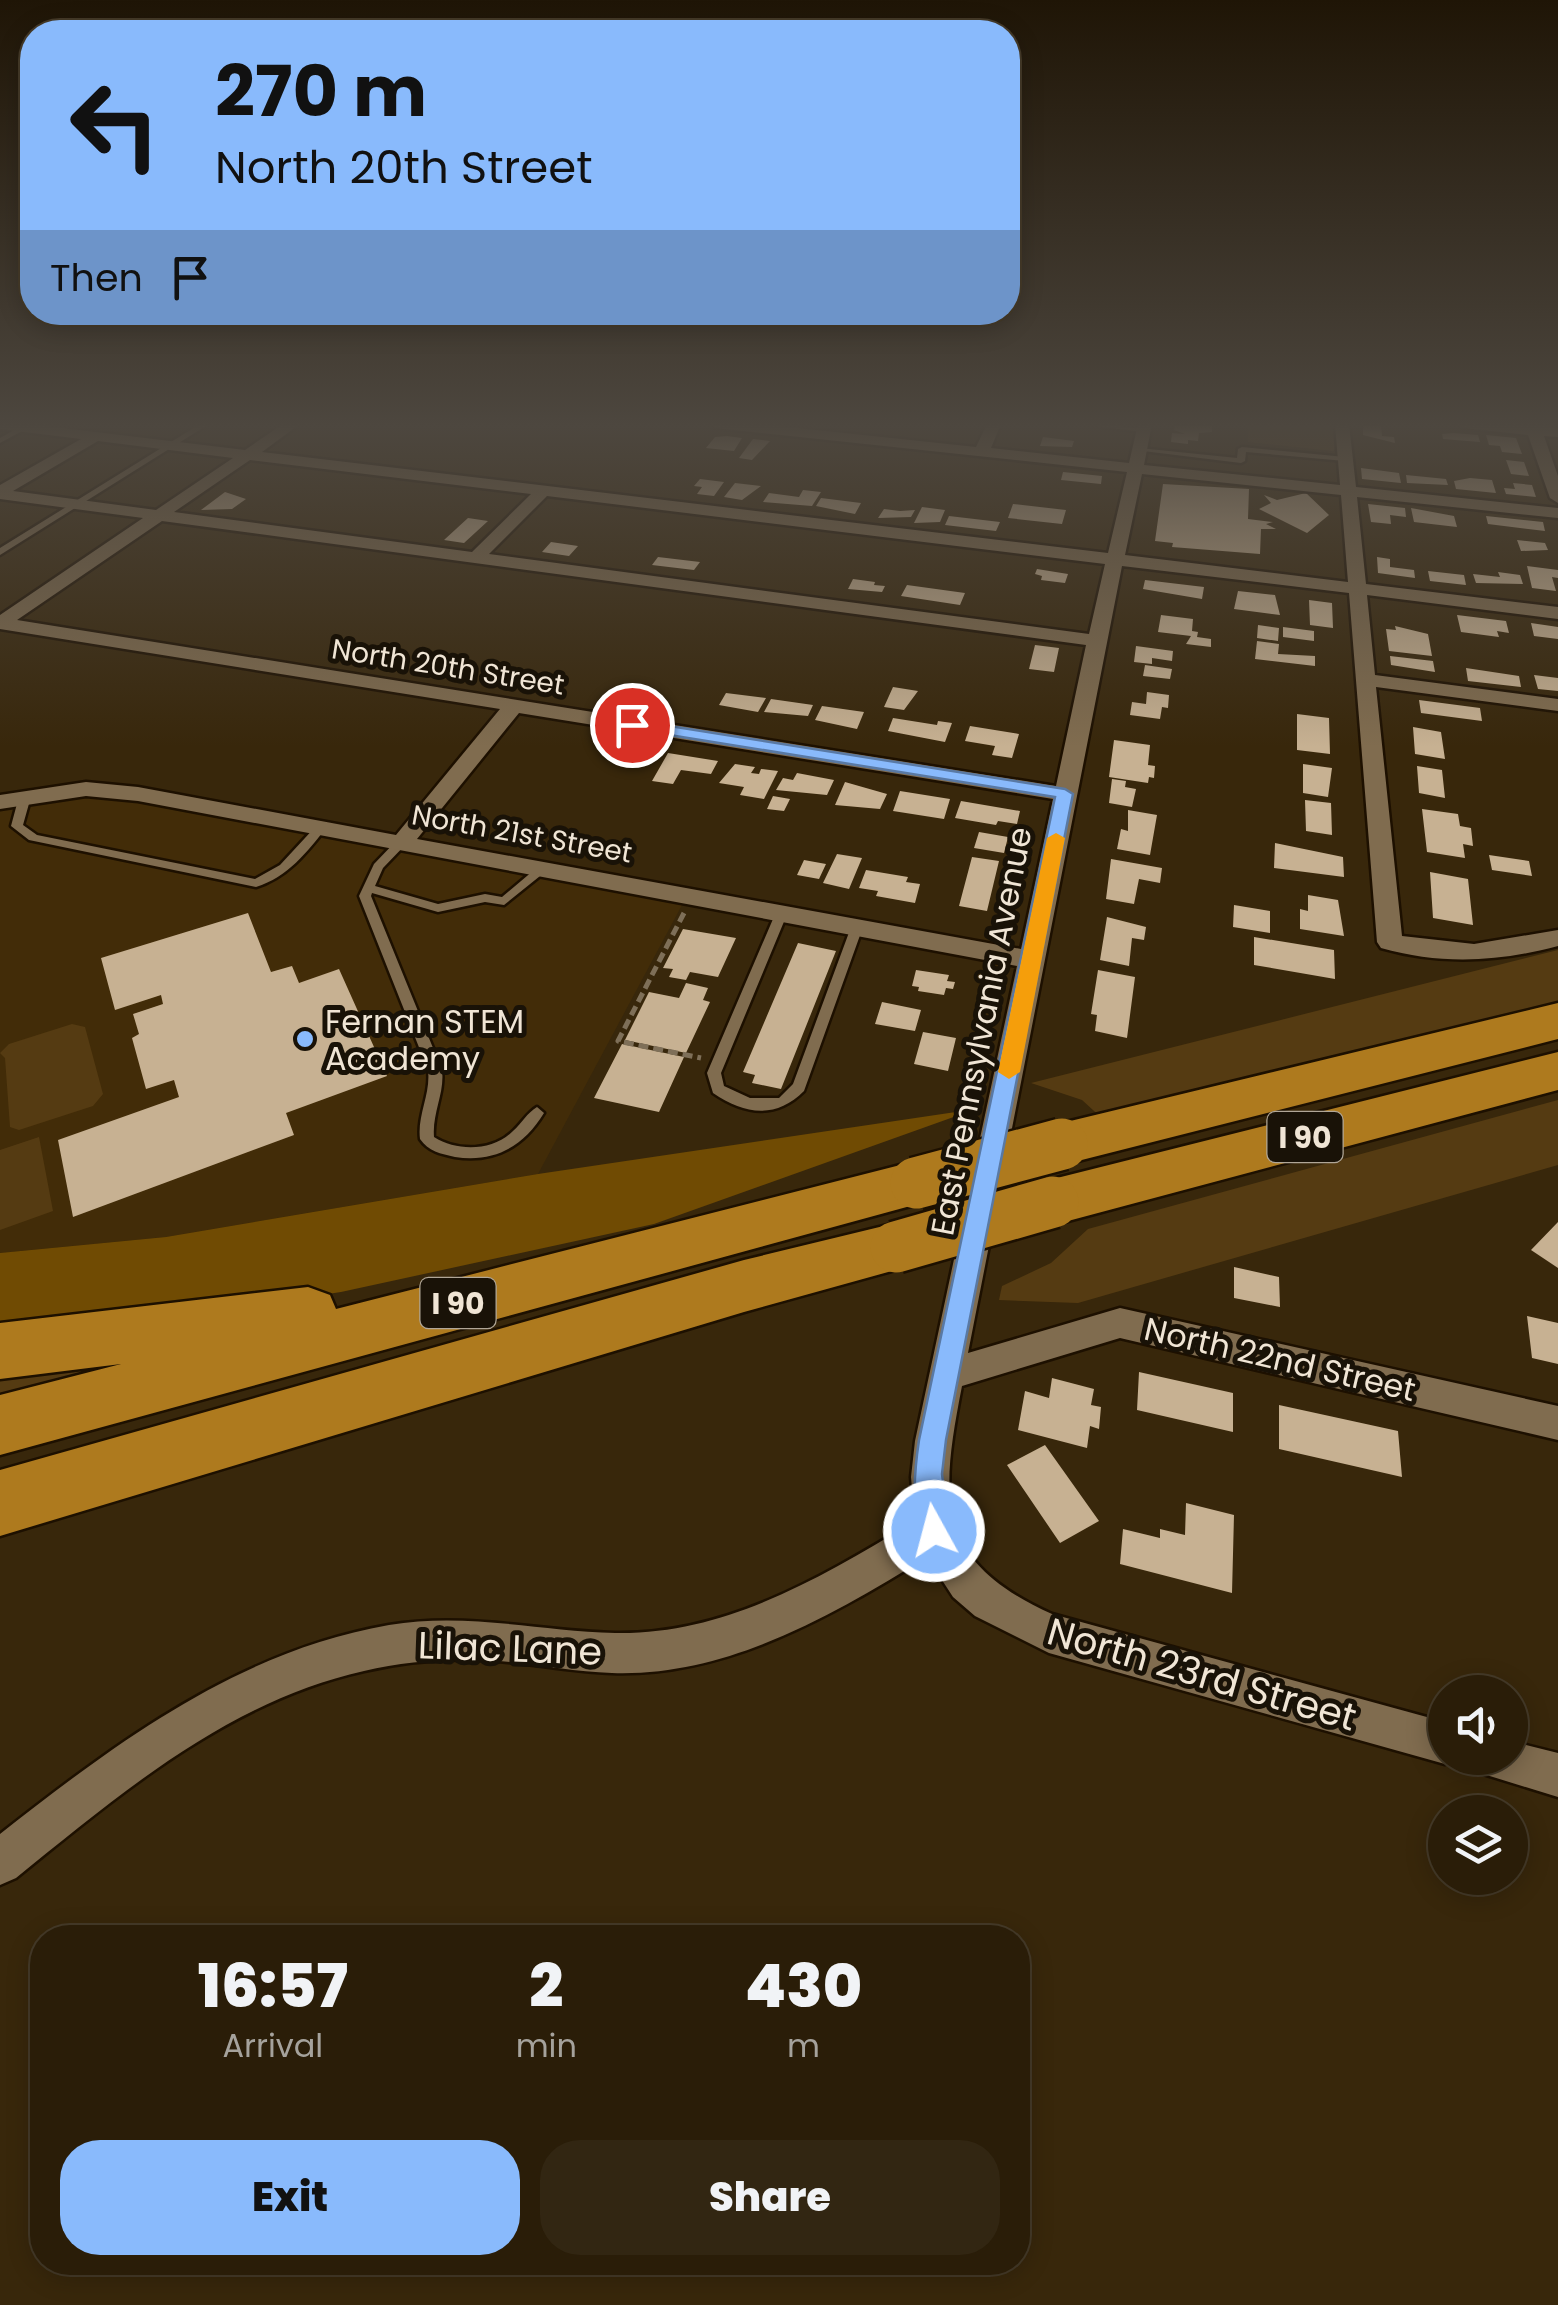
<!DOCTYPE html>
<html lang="en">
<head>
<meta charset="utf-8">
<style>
	body { margin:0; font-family:Poppins,sans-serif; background:#322612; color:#f1f3f6; height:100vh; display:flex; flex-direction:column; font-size:38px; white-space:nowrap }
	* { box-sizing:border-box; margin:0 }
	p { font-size:32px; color:#a5a29c }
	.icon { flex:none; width:55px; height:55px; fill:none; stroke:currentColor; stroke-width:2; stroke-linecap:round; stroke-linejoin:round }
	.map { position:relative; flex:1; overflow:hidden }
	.sheet { position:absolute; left:30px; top:1925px; width:1000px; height:350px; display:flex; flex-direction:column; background:#2a1d08; border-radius:40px; box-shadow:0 5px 25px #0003,0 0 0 2px #463b29 }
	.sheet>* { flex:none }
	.hud { position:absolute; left:20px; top:20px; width:1000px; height:305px; border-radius:40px; box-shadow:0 5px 25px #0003,0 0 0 2px #463b29; background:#89bafc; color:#111; overflow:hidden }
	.controls { position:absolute; left:1428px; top:1675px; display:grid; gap:20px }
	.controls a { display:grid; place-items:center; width:100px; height:100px; border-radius:50%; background:#2a1d08; box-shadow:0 5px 25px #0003,0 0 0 2px #463b29; font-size:50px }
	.pin { position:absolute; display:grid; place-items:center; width:85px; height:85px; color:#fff; margin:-42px; border:5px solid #fff; border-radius:50%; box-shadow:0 2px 10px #0007 }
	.me { position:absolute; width:110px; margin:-55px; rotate:353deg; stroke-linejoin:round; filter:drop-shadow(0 0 8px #0008) }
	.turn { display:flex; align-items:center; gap:35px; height:210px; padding:0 30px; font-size:45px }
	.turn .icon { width:130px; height:130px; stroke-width:2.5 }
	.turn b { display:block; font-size:70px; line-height:85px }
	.then { display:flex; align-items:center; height:95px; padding:0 30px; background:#0003; gap:20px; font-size:38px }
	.eta { display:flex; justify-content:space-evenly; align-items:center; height:170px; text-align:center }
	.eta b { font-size:60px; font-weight:800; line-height:70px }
	.primary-button { display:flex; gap:20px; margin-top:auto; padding:20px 30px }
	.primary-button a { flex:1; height:115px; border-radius:40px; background:#89bafc; color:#111; font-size:40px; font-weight:800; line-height:115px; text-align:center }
	.primary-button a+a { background:#322612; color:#f1f3f6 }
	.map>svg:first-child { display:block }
	.built { fill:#422c08 }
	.green { fill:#553b12 }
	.forest { fill:#704b03 }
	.building { fill:#c7b192 }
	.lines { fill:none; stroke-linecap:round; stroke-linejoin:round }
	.lane-casing { stroke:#1d1000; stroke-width:5 }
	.street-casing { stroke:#1d1000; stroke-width:5 }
	.highway-casing { stroke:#1d1000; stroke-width:5 }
	.path { stroke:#7e6f58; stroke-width:5; stroke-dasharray:10 5; stroke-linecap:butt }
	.lane { fill:#806c4f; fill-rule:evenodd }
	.street { fill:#806c4f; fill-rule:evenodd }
	.highway { fill:#ae7a1e; fill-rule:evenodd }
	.highway-bridge-casing { stroke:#1d1000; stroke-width:56; stroke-linecap:butt }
	.highway-bridge { stroke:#ae7a1e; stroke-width:51 }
	.route { fill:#89bafc; stroke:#5979a4; stroke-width:2.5 }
	.slow { fill:#f59e0b }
	.poi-dot { fill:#89bafc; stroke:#191207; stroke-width:4 }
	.labels { text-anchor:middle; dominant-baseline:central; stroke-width:10; stroke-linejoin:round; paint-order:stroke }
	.far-street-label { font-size:28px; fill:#f0e5d5; stroke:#191207 }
	.shield { fill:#191207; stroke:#b0a697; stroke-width:2.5 }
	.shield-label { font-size:30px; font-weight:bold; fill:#f0e5d5 }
	.poi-label { font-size:32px; fill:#f0e5d5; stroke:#191207; text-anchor:start }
	.street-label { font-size:32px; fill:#f0e5d5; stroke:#191207 }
	.near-street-label { font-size:38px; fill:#f0e5d5; stroke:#191207 }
</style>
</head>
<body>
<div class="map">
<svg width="1558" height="2305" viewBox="0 0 1558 2305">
	<rect width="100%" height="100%" fill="#38270b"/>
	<path class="built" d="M77,797H106L682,905L538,1174L166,1237L0,1253V809Z"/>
	<path class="green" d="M1248,424H1334L1336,448L1333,451L1248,442Z
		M1558,950V1005L1105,1121L1082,1100L1031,1083Z
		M72,1024L85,1027L103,1094L93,1106L19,1130L10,1127L5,1058L0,1053L9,1044Z
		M1558,1100V1165L1078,1303L999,1300L1002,1286L1051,1263L1088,1229Z
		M39,1137L53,1211L0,1230V1150Z
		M202,1343L0,1402V1360Z"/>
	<path class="forest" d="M976,1109L654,1224L341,1292L147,1321L0,1332V1253L166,1237L538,1174Z"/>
	<path class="building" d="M1189,424L1212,426V432L1199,433L1198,441L1188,440V444L1171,442L1172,433L1185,434L1174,430L1175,426Z
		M1363,424L1381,426L1382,436L1394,437L1395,443L1363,435Z
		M1453,433L1478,435L1480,442L1443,439L1442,434Z
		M1486,435L1516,438L1522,454L1502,452L1500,446L1489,445Z
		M727,436L742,438L734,451L706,448L715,437Z
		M1043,437L1074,441L1072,447L1040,446Z
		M753,439L770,441L752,460L739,458Z
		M1506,460L1524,462L1529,476L1511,474Z
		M1361,468L1399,473L1401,483L1362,479Z
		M1063,472L1102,476L1101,484L1061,480Z
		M1406,475L1446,479L1448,485L1407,483Z
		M1470,478L1492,480L1496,493L1456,489L1454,481Z
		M700,479L724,482L714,496L697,494L702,487L694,486Z
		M735,483L761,486L742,500L724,497Z
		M1513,483L1532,485L1536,497L1506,494L1504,488L1515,489Z
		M1163,484L1249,489L1248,519L1273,522L1266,524L1276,529H1261L1260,554L1172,547L1173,543L1155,541Z
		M803,490L821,492L812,506L763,502L769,493L799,497Z
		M225,492L246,499L232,509L201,510Z
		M1306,493L1329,515L1307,533L1259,509L1271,503L1264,495L1277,500Z
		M821,498L861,503L855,514L816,506Z
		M1013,504L1066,510L1062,524L1008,518Z
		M1368,504L1405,508L1406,517L1390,515L1391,524L1371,522Z
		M922,507L945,510L940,522L914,523Z
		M1411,508L1454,516L1457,527L1414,522Z
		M884,509L900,511L915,510L911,517L878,518Z
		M949,516L1000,522L996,531L945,525Z
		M1486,516L1543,522L1545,531L1488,524Z
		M468,518L488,521L464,543L444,540Z
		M1517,540L1545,543L1548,550L1521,551Z
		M551,542L578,546L569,556L542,552Z
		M658,557L700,562L694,570L652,565Z
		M1377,557L1390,559V567L1414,570L1415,578L1378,573Z
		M1527,566L1558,570V578L1552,577L1556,591L1532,588Z
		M1037,569L1068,574L1065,583L1041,580L1042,576L1035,574Z
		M1428,571L1464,575L1466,585L1430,581Z
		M1498,572L1520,575L1523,584L1476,583L1473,574L1500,577Z
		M853,579L875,582L874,585L885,586L882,592L848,589Z
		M1145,580L1204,587L1202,599L1143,589Z
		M907,585L965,593L960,605L901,596Z
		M1238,591L1275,595L1280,615L1234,609Z
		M1309,600L1332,603L1333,628L1310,625Z
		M1161,615L1193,619L1192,631L1198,632L1197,637L1211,639V647L1186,644L1191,636L1158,632Z
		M1457,615L1506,621L1509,633L1497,631L1499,637L1461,632Z
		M1531,623L1558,627V639L1534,636Z
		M1258,625L1279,628L1278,641L1257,638Z
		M1395,626L1428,634L1432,656L1389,651L1386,629L1396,630Z
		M1283,627L1314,631V641L1283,637Z
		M1257,641L1279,644L1278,654L1315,656V666L1255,659Z
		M1035,645L1059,648L1054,672L1029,669Z
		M1136,646L1173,651L1172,661L1152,658V664L1134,662Z
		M1390,656L1433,661L1435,672L1391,665Z
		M1145,665L1172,669L1170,679L1143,676Z
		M1466,668L1519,676L1521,687L1468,681Z
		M1534,675L1558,678V691L1538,689Z
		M893,687L918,691L904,710L884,707Z
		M1147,692L1169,695L1168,708L1162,707L1160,719L1130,715L1132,702L1146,704Z
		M726,693L766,698L758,712L719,705Z
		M771,699L813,705L808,716L764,712Z
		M1419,700L1480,708L1482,721L1421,713Z
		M822,706L864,712L857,729L815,720Z
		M1297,714L1329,718L1330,754L1297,750Z
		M893,718L937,725L938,721L952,723L945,742L888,731Z
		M970,726L1019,734L1012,758L992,755L995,746L965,741Z
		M1413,727L1441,732L1445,759L1415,754Z
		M1114,740L1150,745L1148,765L1155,766L1154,778L1149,777L1148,783L1109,777Z
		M668,753L718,761L711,774L681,770L673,784L652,781Z
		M735,764L755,767L751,773L759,774L761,769L778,771L764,799L740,795L744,787L719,783Z
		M1303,764L1332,768L1328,797L1303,793Z
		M1417,766L1442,770L1445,798L1419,793Z
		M797,773L834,780L827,795L776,790L783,778L793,780Z
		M1112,779L1126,781L1125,787L1136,789L1132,807L1109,803Z
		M845,782L887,794L880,809L835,805Z
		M900,791L950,799L944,819L893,811Z
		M773,796L790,799L784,811L767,809Z
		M1305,800L1331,803L1332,835L1306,831Z
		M961,801L1020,811L1017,824L998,821L996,825L955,818Z
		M1422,809L1458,814L1460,826L1471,828L1473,846L1463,844L1465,858L1427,852Z
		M1128,810L1157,815L1150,855L1117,849L1121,829L1128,831Z
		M979,832L1008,837L1004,853L974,848Z
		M1275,843L1343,857L1344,877L1274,868Z
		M837,854L862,858L849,889L823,883Z
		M1489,855L1529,861L1532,876L1492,870Z
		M972,857L999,861L987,911L959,906Z
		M1111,859L1162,868L1160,883L1139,879L1134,904L1106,899Z
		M804,860L826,864L819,879L797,875Z
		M866,870L908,877L906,882L920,884L915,903L876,896L878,891L859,888Z
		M1430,872L1468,879L1473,925L1433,918Z
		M1308,895L1338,900L1344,936L1300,929V909L1308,911Z
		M1234,905L1270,911V933L1233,927Z
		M248,913L271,972L292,966L299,983L339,969L387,1076L286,1113L294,1135L73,1217L58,1140L179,1097L174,1080L146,1089L132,1038L139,1034L133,1014L163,1004L161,995L115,1010L101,958Z
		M1107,917L1146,927L1144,940L1132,938L1129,966L1100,960Z
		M683,929L736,938L718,977L690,972L686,980L669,977L673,969L663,968Z
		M1254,937L1334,950L1335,979L1254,965Z
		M798,943L836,951L781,1089L752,1083L755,1075L743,1072Z
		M916,970L949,975L947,981L955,982L953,989L946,988L944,995L918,991L919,987L912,986Z
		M1098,970L1135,977L1127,1038L1095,1031L1097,1015L1091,1014Z
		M686,983L708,988L703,1000L710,1002L686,1053L625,1040L649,992L679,998Z
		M882,1002L921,1010L915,1031L875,1024Z
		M923,1032L956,1038L948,1071L914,1064Z
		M622,1044L684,1057L659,1112L594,1098Z
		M1558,1222V1268L1531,1250Z
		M1234,1267L1279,1277L1280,1307L1234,1298Z
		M1527,1316L1558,1323V1364L1532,1358Z
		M1139,1372L1233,1393V1432L1137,1410Z
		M1052,1378L1094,1389L1091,1405L1101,1407L1099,1429L1090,1426L1087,1448L1018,1430L1025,1391L1049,1398Z
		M1279,1405L1398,1431L1402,1477L1279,1449Z
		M1045,1445L1099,1521L1060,1543L1007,1465Z
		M1186,1503L1234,1515L1232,1593L1120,1564L1123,1529L1160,1538V1529L1185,1535Z"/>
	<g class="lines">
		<defs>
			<path id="lane" d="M25,424H35L0,443V438Z
				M200,424H209L0,555V548Z
				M1080,424H1107L1147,430L1143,432Z
				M1242,447L1345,457L1349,459L1345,461L1246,452L1245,461L1241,463L1135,450L1139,448L1237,458L1238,449Z
				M24,797L30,800L23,825L37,835L255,879L280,865L317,825H325L327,827C307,852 288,877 256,887L29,840L11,826L18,800Z
				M402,838L408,842L383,868L375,886L438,904L485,894L502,897L540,865H548L550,868L504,905L485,902L438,912L372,893L371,896L442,1070C445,1093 432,1113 434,1137C458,1152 493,1151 513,1131C522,1123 527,1113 537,1107L544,1113C524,1146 495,1163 455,1157C441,1154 428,1151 420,1139C417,1115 431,1094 428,1070L359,896L374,864L398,839Z
				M782,908L788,912L721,1073L724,1086L750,1098H779L793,1084L851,927L857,923L863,927L804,1091C776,1119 745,1115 713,1093L707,1073L776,912Z"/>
			<path id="street" d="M0,424H29L245,450L283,424H300L262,452L1108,553L1127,472L716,428L709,424H759L976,447L987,424H1001L991,448L1129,463L1138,424H1152L1144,465L1340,485L1335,424H1349L1356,487L1558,508V518L1357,497L1366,584L1558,607V619L1367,595L1375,675L1558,699V711L1376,687L1402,936L1474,944L1558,930V946C1498,962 1441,965 1381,948L1377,942L1349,593L1122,566L968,1353L1120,1308L1558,1406V1440L1120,1338L962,1386C940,1499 934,1561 1052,1614L1445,1722V1758H1460L1445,1764L1049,1653L975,1616L953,1597L927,1557C833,1615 727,1677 612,1673C569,1672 527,1662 484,1660C444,1658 403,1662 364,1671C229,1701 121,1793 16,1878L0,1885V1834C117,1742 239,1651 389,1625C467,1612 538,1631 615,1633C727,1635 823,1576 915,1521L911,1477L915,1441L1017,966L138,801L86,796L0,809V795L86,782L138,787L396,835L500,709L0,629V615L143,518L0,499V485L81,439L0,429ZM98,441L233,458L156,510L13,491ZM250,460L531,494L472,552L174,512ZM1142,474L1341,495L1348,582L1125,555ZM547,496L1105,564L1089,634L489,554ZM162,521L1086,645L1056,786L17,620ZM519,713L1053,799L1021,949L417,839Z
				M1457,424H1539L1558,429V437L1544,436L1558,476V503L1550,498L1528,435L1464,428Z
				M1510,1741L1558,1753V1797L1480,1773L1474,1758H1510Z"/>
			<path id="highway" d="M1558,1003V1039L1062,1165L1043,1159L1035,1144L1043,1129L1062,1123Z
				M1558,1052V1090L1053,1225L1033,1218L1025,1202L1033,1186L1053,1179Z
				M916,1161L936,1167L944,1183L936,1199L0,1455V1395L121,1364L0,1379V1323L308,1287L330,1295L336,1309Z
				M896,1223L917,1230L925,1247L917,1264L744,1312L0,1536V1470L744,1260Z"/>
		</defs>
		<use href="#lane" class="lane-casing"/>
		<use href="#street" class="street-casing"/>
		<use href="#highway" class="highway-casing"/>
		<path class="path" d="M684,913L618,1041L701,1058"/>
		<use href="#lane" class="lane"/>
		<use href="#street" class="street"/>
		<use href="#highway" class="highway"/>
		<defs>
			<path id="highway-bridge" d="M916,1183L1062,1144
				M896,1247L1053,1202"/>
		</defs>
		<use href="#highway-bridge" class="highway-bridge-casing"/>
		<use href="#highway-bridge" class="highway-bridge"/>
	</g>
	<linearGradient id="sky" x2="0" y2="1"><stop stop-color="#1f1506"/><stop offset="0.57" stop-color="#4d473f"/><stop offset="1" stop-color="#4d473f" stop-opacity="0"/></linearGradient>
	<rect width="1558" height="747" fill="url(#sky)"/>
	<path class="route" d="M632,720L1065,789L1073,794L946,1440L942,1474L949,1531L945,1541L934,1545L924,1541C911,1510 914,1473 919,1440L1055,797L626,728L624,725Z"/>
	<path class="slow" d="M1056,833L1065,838L1020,1072L1009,1079L998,1072L1047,838Z"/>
	<circle class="poi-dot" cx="305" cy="1039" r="10"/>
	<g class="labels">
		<g class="far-street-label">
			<text transform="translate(448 667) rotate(9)">North 20th Street</text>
			<text transform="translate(522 834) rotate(10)">North 21st Street</text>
		</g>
		<g class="shield">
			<rect x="1267.5" y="1112" width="75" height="50" rx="8"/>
			<rect x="420.5" y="1278" width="75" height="50" rx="8"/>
		</g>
		<g class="shield-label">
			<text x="1305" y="1137">I 90</text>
			<text x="458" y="1303">I 90</text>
		</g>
		<g class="poi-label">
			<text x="325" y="1021">Fernan STEM<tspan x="325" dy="37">Academy</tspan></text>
		</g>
		<g class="street-label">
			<text transform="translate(981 1031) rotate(-79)">East Pennsylvania Avenue</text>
			<text transform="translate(1280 1359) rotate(13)">North 22nd Street</text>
		</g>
		<g class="near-street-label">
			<text transform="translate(510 1648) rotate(2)">Lilac Lane</text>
			<text transform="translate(1202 1674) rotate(16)">North 23rd Street</text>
		</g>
	</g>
</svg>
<div class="controls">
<a><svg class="icon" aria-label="sound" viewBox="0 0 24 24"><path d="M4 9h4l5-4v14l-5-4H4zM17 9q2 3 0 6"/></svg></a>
<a><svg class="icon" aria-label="layers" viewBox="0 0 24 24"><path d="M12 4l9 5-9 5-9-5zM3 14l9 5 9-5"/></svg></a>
</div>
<div class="pin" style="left:632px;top:725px;background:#d93025"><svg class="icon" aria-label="arrive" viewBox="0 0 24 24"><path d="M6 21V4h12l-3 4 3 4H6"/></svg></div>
<svg class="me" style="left:934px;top:1531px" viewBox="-20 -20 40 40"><circle r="17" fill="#89bafc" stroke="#fff" stroke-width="3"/><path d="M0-11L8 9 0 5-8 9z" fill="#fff"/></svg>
<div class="hud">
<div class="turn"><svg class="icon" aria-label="left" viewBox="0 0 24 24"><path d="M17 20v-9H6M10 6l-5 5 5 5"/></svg><div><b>270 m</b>North 20th Street</div></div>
<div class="then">Then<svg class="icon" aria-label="arrive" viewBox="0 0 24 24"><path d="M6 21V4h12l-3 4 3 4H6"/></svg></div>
</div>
<section class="sheet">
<div class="eta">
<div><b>16:57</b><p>Arrival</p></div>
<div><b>2</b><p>min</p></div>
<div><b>430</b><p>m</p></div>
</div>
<div class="primary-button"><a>Exit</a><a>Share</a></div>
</section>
</div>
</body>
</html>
